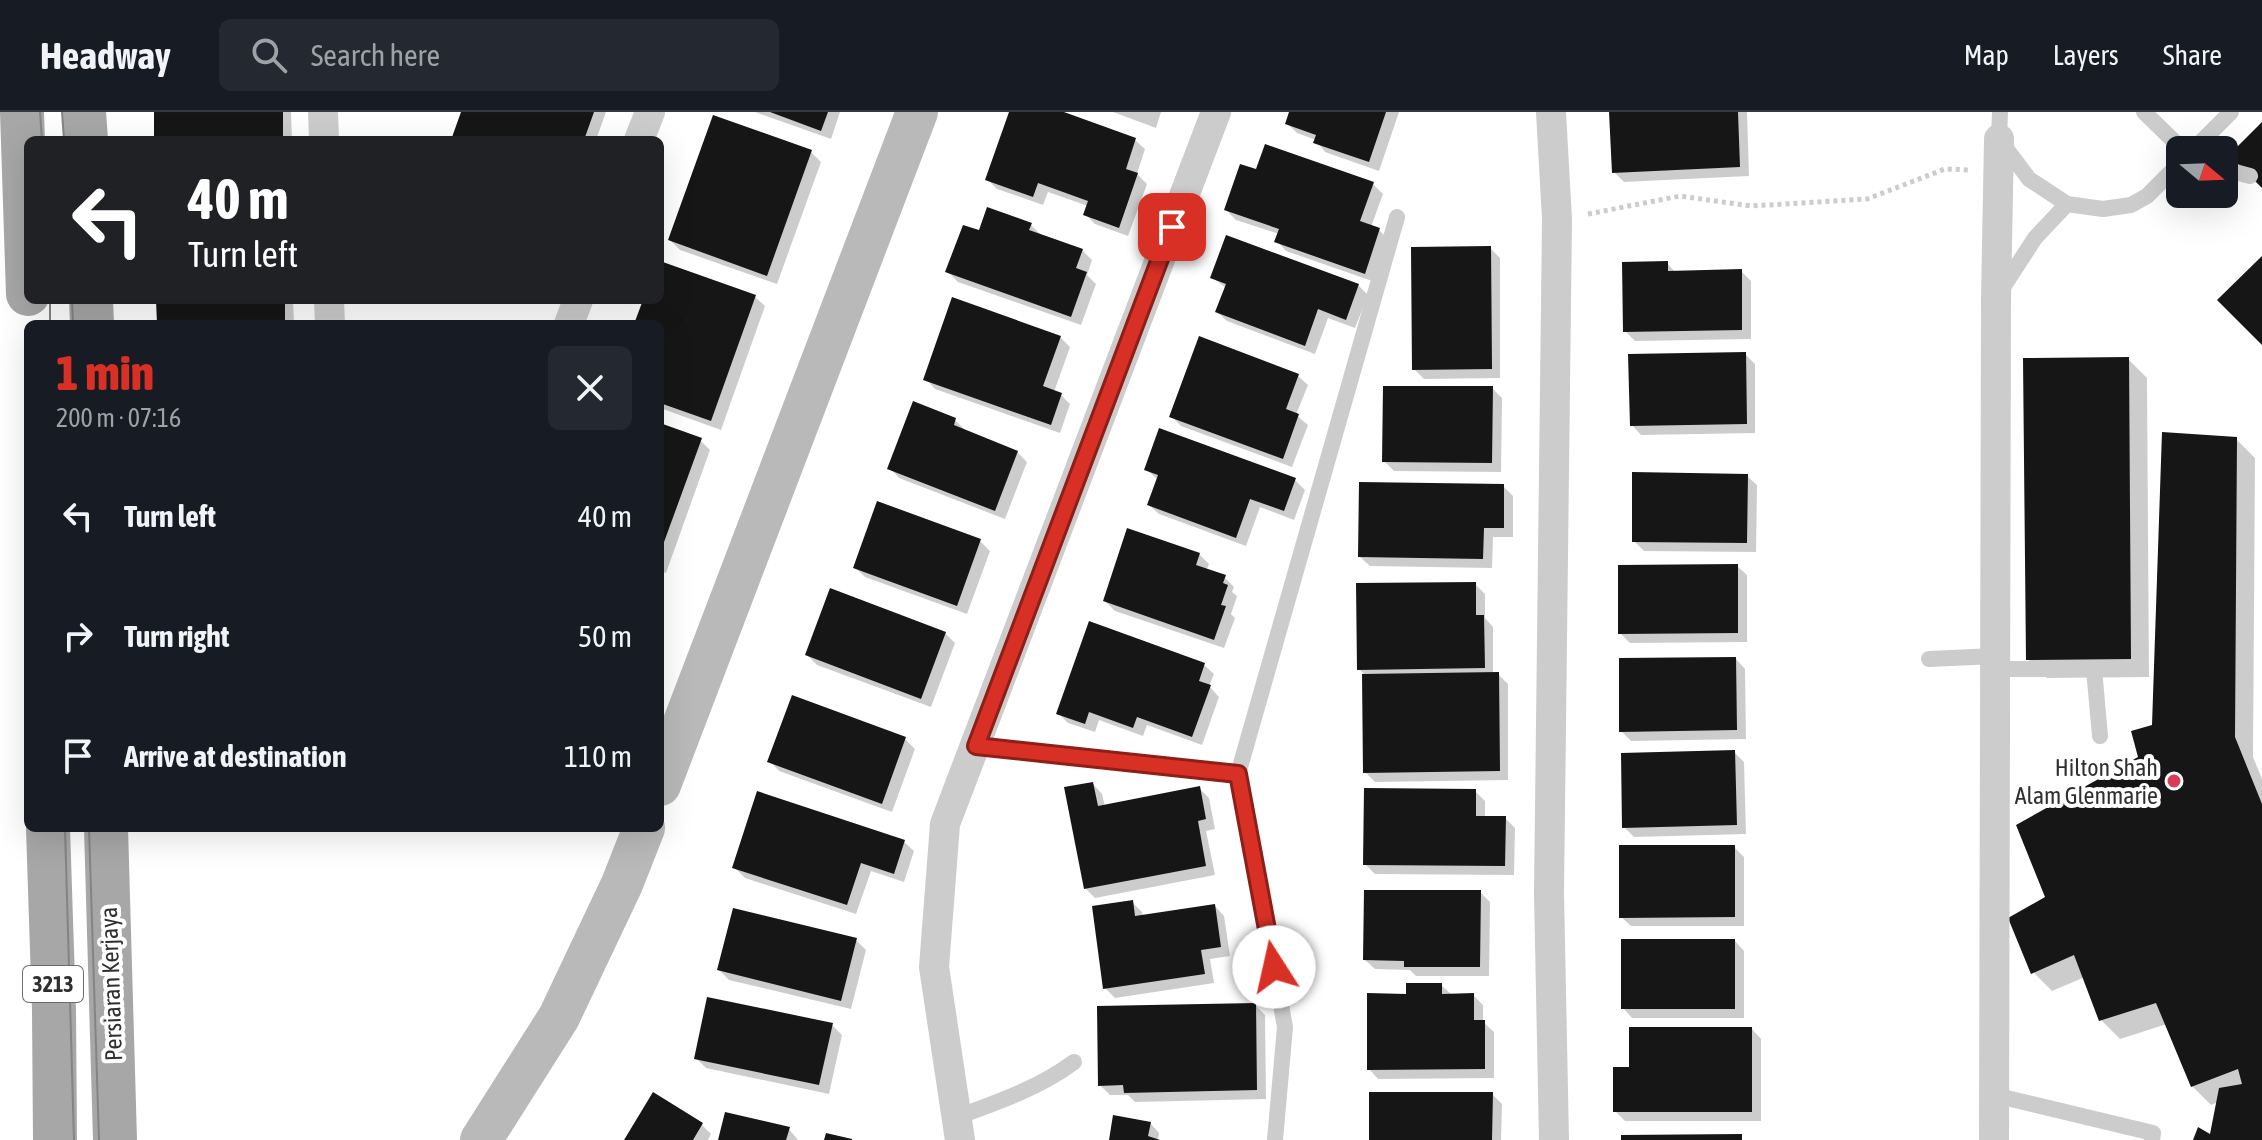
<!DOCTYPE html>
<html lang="en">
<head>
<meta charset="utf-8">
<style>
	body { margin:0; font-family:"Asap Condensed",sans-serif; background:#242831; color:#f1f3f6; height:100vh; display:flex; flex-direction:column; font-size:30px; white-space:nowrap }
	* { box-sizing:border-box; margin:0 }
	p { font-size:26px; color:#9ea1a6 }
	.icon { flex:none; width:44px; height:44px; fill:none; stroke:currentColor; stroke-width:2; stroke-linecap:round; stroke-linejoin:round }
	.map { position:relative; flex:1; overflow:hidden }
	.panel { position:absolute; left:24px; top:208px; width:640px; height:512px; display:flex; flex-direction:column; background:#171b24; border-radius:12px; box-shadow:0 8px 32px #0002 }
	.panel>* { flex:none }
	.guide { position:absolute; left:24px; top:24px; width:640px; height:168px; border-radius:12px; box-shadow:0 8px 32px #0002; background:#202124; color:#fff; overflow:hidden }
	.needle { width:52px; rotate:109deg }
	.tools { position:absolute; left:2166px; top:24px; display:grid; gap:16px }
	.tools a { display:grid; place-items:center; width:72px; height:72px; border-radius:12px; background:#171b24; box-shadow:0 8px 32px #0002; font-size:40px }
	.pin { position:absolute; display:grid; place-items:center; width:68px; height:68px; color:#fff; margin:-34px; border-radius:16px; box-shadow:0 4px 12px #0006 }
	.me { position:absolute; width:88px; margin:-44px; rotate:350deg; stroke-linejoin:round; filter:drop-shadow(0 0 6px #0008) }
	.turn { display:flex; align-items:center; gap:28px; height:168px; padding:0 32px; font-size:36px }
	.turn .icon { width:104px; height:104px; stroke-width:2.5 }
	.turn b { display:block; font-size:56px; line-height:68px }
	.round { display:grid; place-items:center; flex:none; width:84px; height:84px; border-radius:12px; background:#242831 }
	.head { display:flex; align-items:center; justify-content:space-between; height:136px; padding:0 32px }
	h1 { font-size:48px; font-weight:800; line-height:60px; color:#d93025 }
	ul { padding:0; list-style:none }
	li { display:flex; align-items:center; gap:24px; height:120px; padding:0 32px }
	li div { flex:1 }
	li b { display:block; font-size:30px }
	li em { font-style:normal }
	header { display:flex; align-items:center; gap:48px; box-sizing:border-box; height:112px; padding:0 40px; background:#171b24; border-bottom:2px solid #363941 }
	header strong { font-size:38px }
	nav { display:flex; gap:44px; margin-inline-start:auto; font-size:28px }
	.search { width:560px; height:72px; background:#242831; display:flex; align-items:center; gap:20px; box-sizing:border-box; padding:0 28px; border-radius:12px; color:#9ea1a6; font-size:30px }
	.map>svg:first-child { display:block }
	.shadow { fill:#0003 }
	.building { fill:#161616 }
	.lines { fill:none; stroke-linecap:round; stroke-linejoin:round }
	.path { stroke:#ccc; stroke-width:5; stroke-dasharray:4 4; stroke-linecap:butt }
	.lane { stroke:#ccc; stroke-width:16 }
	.street { stroke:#ccc; stroke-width:30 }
	.secondary { stroke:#b9b9b9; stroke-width:42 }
	.primary { stroke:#a7a7a7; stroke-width:44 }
	.tram { stroke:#848484; stroke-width:2 }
	.route-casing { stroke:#8d1f18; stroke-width:20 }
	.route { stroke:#d93025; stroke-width:14 }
	.poi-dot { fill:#da3c57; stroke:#fff; stroke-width:3 }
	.labels { text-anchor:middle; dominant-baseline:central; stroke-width:8; stroke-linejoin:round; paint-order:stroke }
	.shield { fill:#fff; stroke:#6d6d6d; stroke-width:2 }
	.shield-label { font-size:22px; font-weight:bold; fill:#2f2f2f }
	.poi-label { font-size:24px; fill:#2f2f2f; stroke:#fff; text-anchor:end }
	.street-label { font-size:24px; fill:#2f2f2f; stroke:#fff }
</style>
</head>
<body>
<header>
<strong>Headway</strong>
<div class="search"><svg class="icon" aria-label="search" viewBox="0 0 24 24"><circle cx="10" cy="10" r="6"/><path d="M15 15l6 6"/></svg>Search here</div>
<nav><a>Map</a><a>Layers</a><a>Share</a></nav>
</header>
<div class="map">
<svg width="2262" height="1028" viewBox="0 0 2262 1028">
	<rect width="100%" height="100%" fill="#fff"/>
	<path class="shadow" d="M156,0H291L292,28H157Z
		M463,0H606L596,28H453Z
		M755,0H840L831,27Z
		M1011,0H1058L1135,28L1145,37L1137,62L1147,72L1128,124L1095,112L1085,102L1088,94L1048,80L1043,93L997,77L987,67Z
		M1113,0H1161L1156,16Z
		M1291,0H1399L1379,59L1325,40L1316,28L1297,21L1287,11Z
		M1611,0H1747L1749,64L1624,70L1614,60Z
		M811,40L821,50L777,172L680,138L670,128Z
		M1257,60L1373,72L1383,82L1371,115L1379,118L1389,128L1375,170L1286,139L1277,129L1279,122L1236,108L1226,98Z
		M1031,113L1040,122L1082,138L1092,148L1087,163L1096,172L1081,213L958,170L948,160L980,121Z
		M1490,136L1500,146V266L1424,267L1414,257Z
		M660,151L755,185L765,194L721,318L660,296V212H637L645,188H660Z
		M1667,151L1676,161L1741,159L1751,169V227L1635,229L1625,219Z
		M1212,165L1358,173L1368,183L1355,216L1328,206L1315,242L1227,209L1217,200L1226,176Z
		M158,188H293L294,212H159Z
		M1060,225L1070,235L1054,280L1061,283L1070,292L1060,321L935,277L926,267Z
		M1745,242L1755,252V321L1641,323L1632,313Z
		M2128,247L2147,266L2149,565L2047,566L2028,547Z
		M1298,264L1308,273L1296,303L1308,313L1292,355L1181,314L1171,304Z
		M1492,276L1502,286L1501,360L1394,359L1384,349Z
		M955,308L965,318L1017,340L1027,350L1005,407L899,366L890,356Z
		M660,313L700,328L710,338L666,461L660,459Z
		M2236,327L2255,346L2253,645L2262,667V1028H2195L2211,1025L2218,990L2211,993L2192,974L2167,912L2120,927L2101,908L2085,865L2052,879L2033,860L2048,786L2140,646L2154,615Z
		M1146,357L1295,368L1305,378L1294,408L1260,395L1246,434L1159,402L1149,393L1158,368Z
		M1747,364L1757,373L1756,440L1644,439L1634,429Z
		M1503,374L1513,384V425H1493L1492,456L1370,454L1360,445Z
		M980,429L990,439L967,502L865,465L855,455Z
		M1199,442L1209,452L1206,459L1224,465L1234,475L1232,480L1237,484L1231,502L1235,506L1224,536L1115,499L1105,489Z
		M1737,454L1747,463V530L1630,531L1620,521Z
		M1475,472L1485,482V506L1493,515V562H1498L1508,572V668L1375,670L1365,660L1364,562L1359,557Z
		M945,521L955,531L931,595L817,553L807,543Z
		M1736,547L1745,557L1746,627L1631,629L1621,619Z
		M1204,553L1214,562L1209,574L1219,585L1202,633L1147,613L1143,624L1099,608L1095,620L1068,611L1058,601Z
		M905,627L915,637L892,700L779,659L770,649Z
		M1734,640L1744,650L1746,722L1634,725L1624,715Z
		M1093,672L1102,682L1105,695L1199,676L1209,686L1215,717L1206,719L1215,763L1095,786L1085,776Z
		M1475,679L1485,689V706H1505L1515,716L1514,763L1375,762L1365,752Z
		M904,730L914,739L904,770L871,759L856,802L745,766L735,756Z
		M1734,735L1744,745V814H1631L1621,805Z
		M1480,780L1490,790L1489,864H1416L1410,858L1375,857L1365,848Z
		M1132,790L1142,800L1143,805L1215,794L1224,804L1230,844L1210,847L1214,871L1115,886L1105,876Z
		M856,828L866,838L851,897L729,868L719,858Z
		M1735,829L1744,839V906H1632L1623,896Z
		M1441,873L1452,883H1473L1483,893V910L1494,920V966L1378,967L1369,957L1408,884Z
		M1255,893L1265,903L1266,987L1135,990L1128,983H1110L1100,973Z
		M832,913L842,923L829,982L706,956L696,946Z
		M1752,917L1761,927V1009H1625L1615,999L1631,957Z
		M1492,982L1502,992L1501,1028H1371Z
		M1150,1011L1159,1021L1158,1028H1111Z
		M702,1013L711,1022L708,1028H626Z
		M788,1016L798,1028H720Z"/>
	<path class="building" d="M154,0H283V28H154Z
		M461,0H594L584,28H451Z
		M770,0H828L821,19Z
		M1009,0H1064L1136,26L1126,57L1138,61L1119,116L1083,103L1088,89L1038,71L1033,85L985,68Z
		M1289,0H1386L1369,50L1313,31L1316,23L1285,12Z
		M1609,0H1738L1740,55L1612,61Z
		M713,3L812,38L767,164L668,128Z
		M2262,10V76L2229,43Z
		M1265,32L1374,70L1360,109L1380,116L1365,162L1274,130L1279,117L1224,98L1240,52L1256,57Z
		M987,95L1032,111L1029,118L1083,137L1076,156L1087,160L1071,205L945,160L963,113L979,118Z
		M1226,123L1359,172L1346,208L1318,197L1305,234L1215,200L1226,172L1210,166Z
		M1491,134L1492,257L1412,258L1411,135Z
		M2262,144V233L2217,188Z
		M660,149L756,183L711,309L660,291V212H634L643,188H660Z
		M1668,149V159L1742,157V218L1623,220L1622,150Z
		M952,185L1061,224L1043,274L1062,281L1051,313L923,268Z
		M156,188H285V212H157Z
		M1199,224L1299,262L1286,297L1299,302L1283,347L1169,305Z
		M1746,240L1747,312L1630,314L1628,242Z
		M2129,245L2131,547L2026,548L2023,246Z
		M1383,274H1493L1492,351L1382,350Z
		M913,289L956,306L954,313L1018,339L995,399L887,357Z
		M660,311L702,326L660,441Z
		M1159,316L1296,366L1284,399L1250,387L1236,426L1147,393L1158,363L1144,358Z
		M2162,320L2237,325L2235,625L2262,692V1028H2193L2198,1015L2210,1022L2219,976L2242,972L2238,957L2191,975L2156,891L2099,909L2074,843L2031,862L2008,806L2045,785L2016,713L2138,645L2131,619L2152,613Z
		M1632,360L1748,362L1747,431L1632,430Z
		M1359,370L1504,372V416H1484L1483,447L1358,445Z
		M877,389L981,427L957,494L853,456Z
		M1127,416L1200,441L1196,453L1226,463L1223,471L1228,473L1221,493L1226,494L1214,528L1103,489Z
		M1738,452V521L1618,522V453Z
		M1476,470V503H1484L1485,556L1357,558L1356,471Z
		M830,476L946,520L921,587L805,543Z
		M1089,509L1205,551L1199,569L1211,573L1192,625L1137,605L1133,616L1089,600L1085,612L1056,602Z
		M1736,545L1737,618L1619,620V546Z
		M1499,560L1500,659L1363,661L1362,562Z
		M792,583L906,625L882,692L767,650Z
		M1735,638L1737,713L1622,716L1621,641Z
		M1093,670L1098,694L1200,674L1206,707L1198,709L1206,754L1084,777L1064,675Z
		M1364,676L1476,677V704H1506L1505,754L1363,753Z
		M757,679L905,728L894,762L861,751L847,793L732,756Z
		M1619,733H1735V805L1619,806Z
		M1364,778H1481L1480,855H1404V849L1363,848Z
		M1133,788L1135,804L1215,792L1221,835L1201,838L1205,862L1103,877L1092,794Z
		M733,796L857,826L841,889L717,858Z
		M1621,827H1735V897H1621Z
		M1406,871H1442V882L1474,881V908H1485V957L1367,958V881L1406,882Z
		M707,885L833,911L819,973L694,947Z
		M1256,891L1257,978L1124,981L1123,973L1098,974L1097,894Z
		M1629,915H1752V1000H1613V955H1629Z
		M653,980L703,1011L693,1028H624Z
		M1369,980H1493L1492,1028H1369Z
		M725,1000L790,1015L786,1028H718Z
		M1113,1003L1151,1010L1148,1024L1160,1028H1109Z
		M826,1021L852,1027V1028H824Z
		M1742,1022V1028H1621V1023Z"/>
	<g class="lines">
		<path class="path" d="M1588,102L1680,84L1751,94L1867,87L1945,57L1970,58"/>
		<path class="lane" d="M2000,0L1999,27L2029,67L2067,92L2103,97L2131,93L2147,84L2180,51
			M2144,0L2183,38
			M2193,38L2231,0
			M2224,57L2250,64
			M2000,180L2035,126L2067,92
			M1929,547L1995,544
			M1995,557H2094L2100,624
			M976,634L1238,662L1397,105
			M1238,662L1285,915L1275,1028
			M1994,983L2153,1021L2152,1028
			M957,1005C998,990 1039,976 1074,950"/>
		<path class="street" d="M323,0L324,28
			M1551,0L1557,107L1549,781L1554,1028
			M639,28L650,0
			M329,188L330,212
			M569,212L578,188
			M960,1028L934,855L945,712L1216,0
			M1994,1028L1996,186L1999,27"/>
		<path class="secondary" d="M660,673L917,0
			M481,1028L559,905L622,772L644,716"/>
		<path class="primary" d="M22,0L28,182
			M84,0L86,28
			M91,188L92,212
			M48,716L54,899L55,1028
			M106,716L115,1028"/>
		<path class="tram" d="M40,0L42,28
			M62,0L64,28
			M50,188V212
			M72,188L73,212
			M65,716L74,1028
			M89,716L99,1028"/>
	</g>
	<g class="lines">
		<defs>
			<path id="route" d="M1172,115L976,634L1238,662L1274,855"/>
		</defs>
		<use href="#route" class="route-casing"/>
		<use href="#route" class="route"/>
	</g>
	<circle class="poi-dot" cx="2174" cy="669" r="8"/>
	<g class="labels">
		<rect class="shield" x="23" y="854" width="60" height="36" rx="6"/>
		<g class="shield-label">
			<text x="53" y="872">3213</text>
		</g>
		<g class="poi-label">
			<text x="2158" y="655">Hilton Shah<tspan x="2158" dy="28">Alam Glenmarie</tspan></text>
		</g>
		<g class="street-label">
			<text transform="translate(111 872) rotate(-92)">Persiaran Kerjaya</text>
		</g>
	</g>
</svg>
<div class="tools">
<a><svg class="needle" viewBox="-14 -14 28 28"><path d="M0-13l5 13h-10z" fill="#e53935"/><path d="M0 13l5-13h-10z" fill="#9ea1a6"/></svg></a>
</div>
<div class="pin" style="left:1172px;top:115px;background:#d93025"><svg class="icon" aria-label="arrive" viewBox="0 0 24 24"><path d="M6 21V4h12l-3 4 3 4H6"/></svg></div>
<svg class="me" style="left:1274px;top:855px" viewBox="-20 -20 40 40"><circle r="19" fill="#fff"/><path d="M0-13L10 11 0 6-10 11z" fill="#d93025"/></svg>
<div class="guide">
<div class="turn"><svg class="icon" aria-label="left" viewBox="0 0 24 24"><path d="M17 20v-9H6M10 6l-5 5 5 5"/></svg><div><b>40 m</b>Turn left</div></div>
</div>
<section class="panel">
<div class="head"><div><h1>1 min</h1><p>200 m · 07:16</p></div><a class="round"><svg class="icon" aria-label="close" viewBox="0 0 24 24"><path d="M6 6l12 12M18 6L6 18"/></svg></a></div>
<ul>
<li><svg class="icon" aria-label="left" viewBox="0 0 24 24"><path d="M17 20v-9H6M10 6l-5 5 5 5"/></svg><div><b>Turn left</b></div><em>40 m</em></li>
<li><svg class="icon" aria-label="right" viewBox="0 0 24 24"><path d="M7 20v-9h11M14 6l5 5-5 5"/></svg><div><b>Turn right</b></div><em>50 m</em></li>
<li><svg class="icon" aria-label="arrive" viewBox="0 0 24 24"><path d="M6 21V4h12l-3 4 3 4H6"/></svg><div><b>Arrive at destination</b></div><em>110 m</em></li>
</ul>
</section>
</div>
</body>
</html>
